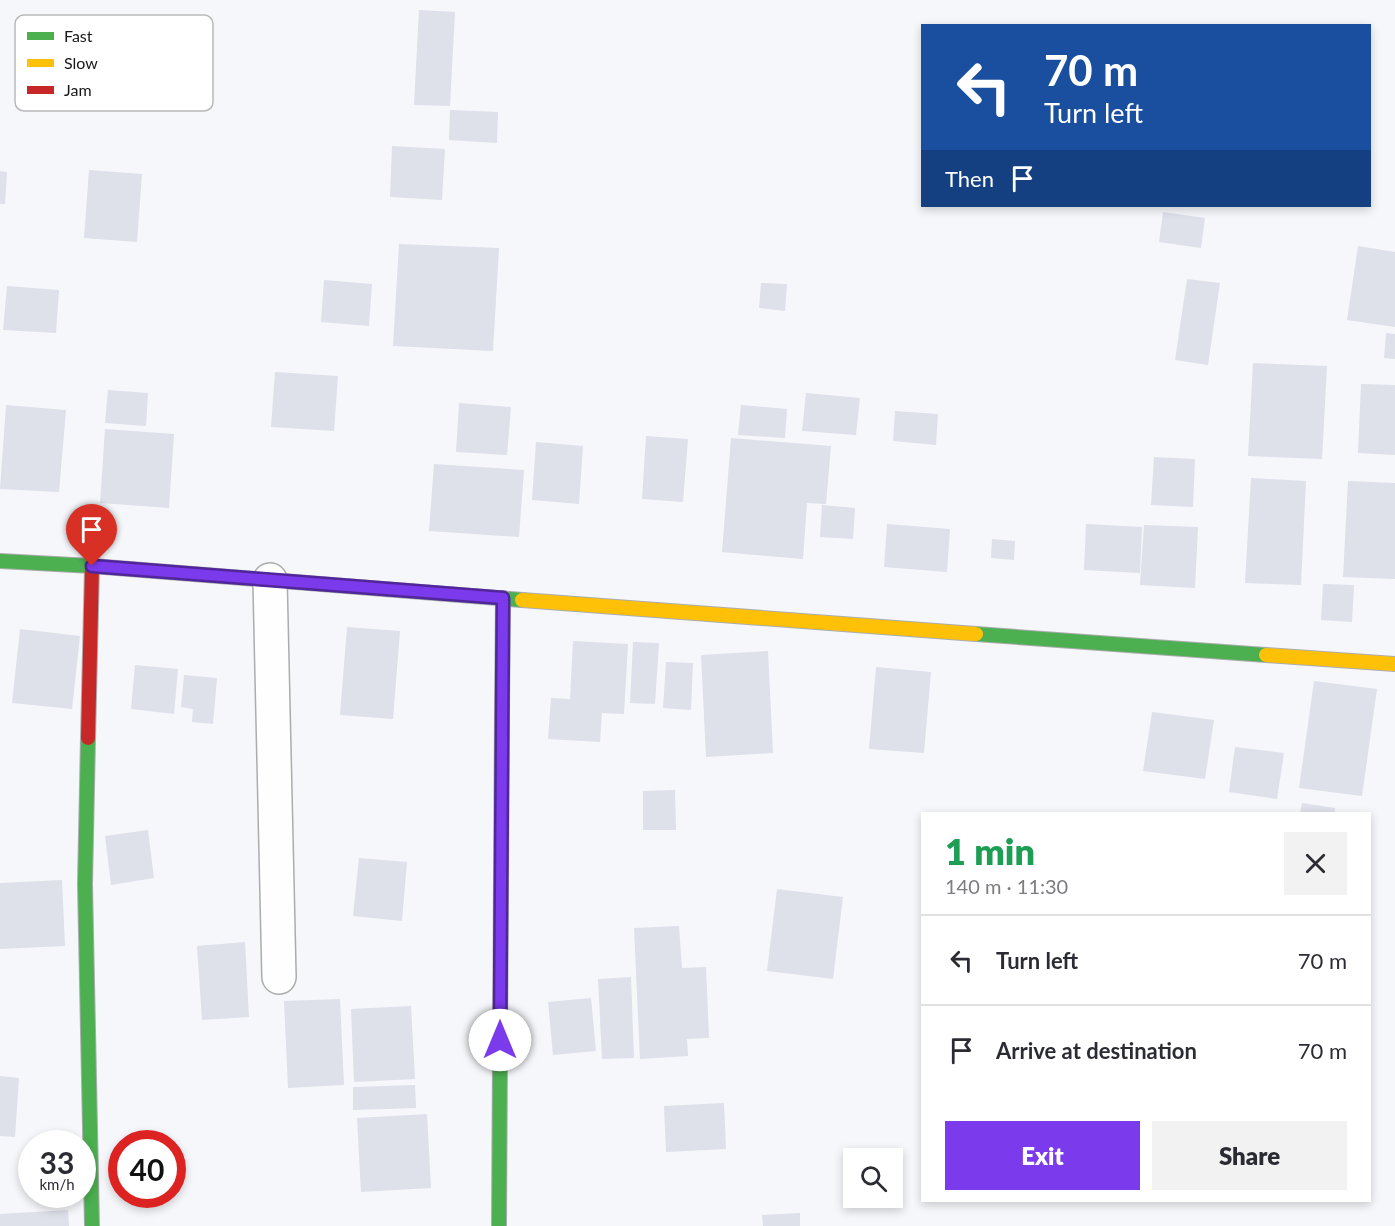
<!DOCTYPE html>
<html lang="en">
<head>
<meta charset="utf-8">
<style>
	body { margin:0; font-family:Lato,sans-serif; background:#f2f2f3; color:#2b2b33; height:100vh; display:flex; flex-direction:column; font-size:22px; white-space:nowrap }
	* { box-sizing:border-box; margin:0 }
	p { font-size:20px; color:#7c7c81 }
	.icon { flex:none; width:33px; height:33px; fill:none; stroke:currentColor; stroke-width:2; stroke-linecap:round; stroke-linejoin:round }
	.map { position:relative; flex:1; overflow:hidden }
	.side { position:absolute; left:921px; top:812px; width:450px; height:390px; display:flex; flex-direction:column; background:#fff; border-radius:0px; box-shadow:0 3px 9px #0003 }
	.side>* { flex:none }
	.guide { position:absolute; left:921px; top:24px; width:450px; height:183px; border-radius:0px; box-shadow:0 3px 9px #0003; background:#1a4fa0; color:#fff; overflow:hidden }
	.tools { position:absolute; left:843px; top:1148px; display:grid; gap:12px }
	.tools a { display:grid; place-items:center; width:60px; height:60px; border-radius:0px; background:#fff; box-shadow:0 3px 9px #0003; font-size:30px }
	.speed { position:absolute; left:18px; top:1130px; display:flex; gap:12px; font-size:30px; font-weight:700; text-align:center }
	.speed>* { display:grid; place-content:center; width:78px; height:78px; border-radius:50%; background:#fff; box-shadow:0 3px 9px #0003; line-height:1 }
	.speed small { font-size:15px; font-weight:400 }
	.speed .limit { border:9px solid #d22; background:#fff; color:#111 }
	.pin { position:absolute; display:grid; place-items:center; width:51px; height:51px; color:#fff; margin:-62px -26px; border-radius:50% 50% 50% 0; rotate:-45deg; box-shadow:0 0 6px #0007 }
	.pin .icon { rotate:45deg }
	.me { position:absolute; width:66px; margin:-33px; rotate:0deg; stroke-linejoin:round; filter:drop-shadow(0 0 4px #0008) }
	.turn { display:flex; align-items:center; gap:21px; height:126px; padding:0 24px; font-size:27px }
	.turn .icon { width:78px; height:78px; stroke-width:2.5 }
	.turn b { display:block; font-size:42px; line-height:51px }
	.then { display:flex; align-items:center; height:57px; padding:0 24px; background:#0003; gap:12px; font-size:22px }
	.round { display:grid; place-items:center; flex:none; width:63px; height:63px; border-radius:0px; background:#f2f2f3 }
	.overview { display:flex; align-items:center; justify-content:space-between; height:102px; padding:0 24px }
	h1 { font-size:36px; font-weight:800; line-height:45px; color:#1e9e55 }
	.action { display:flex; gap:12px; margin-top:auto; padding:12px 24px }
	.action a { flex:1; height:69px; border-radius:0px; background:#7c3aed; color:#fff; font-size:24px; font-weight:800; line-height:69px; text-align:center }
	.action a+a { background:#f2f2f3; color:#2b2b33 }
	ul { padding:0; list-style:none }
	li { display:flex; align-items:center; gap:18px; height:90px; padding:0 24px; border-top:2px solid #e1e1e2 }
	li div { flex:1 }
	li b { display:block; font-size:22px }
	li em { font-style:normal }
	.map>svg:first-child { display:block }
	.building { fill:#dee0ea }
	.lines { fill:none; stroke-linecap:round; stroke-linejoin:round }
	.street-casing { stroke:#acacaf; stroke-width:36 }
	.fast-casing { stroke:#acacaf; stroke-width:16 }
	.slow-casing { stroke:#acacaf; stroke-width:16 }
	.jam-casing { stroke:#acacaf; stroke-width:16 }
	.street { stroke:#fefefe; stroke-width:33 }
	.fast { stroke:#4caf50; stroke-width:14 }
	.slow { stroke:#ffc107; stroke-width:14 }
	.jam { stroke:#c62828; stroke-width:14 }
	.route-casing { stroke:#51269a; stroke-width:15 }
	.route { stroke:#7c3aed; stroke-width:10 }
	.key { fill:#fff; stroke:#b9b9ba; stroke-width:1.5 }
	.key-label { font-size:16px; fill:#171719 }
</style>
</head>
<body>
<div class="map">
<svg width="1395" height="1226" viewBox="0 0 1395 1226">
	<rect width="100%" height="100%" fill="#f6f7fb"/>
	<path class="building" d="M419,10L455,12L450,106L414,105Z
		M450,110L498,112L497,143L449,140Z
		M392,146L445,149L442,200L390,197Z
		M89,170L142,174L137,242L84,238Z
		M0,171L7,172L5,204H0Z
		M1163,212L1205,218L1201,248L1159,242Z
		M399,244L499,248L493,351L393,346Z
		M1358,246L1395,252V327L1347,320Z
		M1187,279L1220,283L1208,365L1175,360Z
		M324,280L372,284L369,326L321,322Z
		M761,283L787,284L785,311L759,308Z
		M7,286L59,290L56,333L3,330Z
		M1386,333L1395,334V359L1384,358Z
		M1253,363L1327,366L1322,459L1248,456Z
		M275,372L338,376L334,431L271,427Z
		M1361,384L1395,385V455L1358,453Z
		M108,390L148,393L146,426L105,423Z
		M806,393L860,398L856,435L802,431Z
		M459,403L511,407L507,455L456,452Z
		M6,405L66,410L59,492L0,489Z
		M741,405L787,409L785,438L738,435Z
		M895,411L938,414L936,445L893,441Z
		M105,429L174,434L169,508L100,503Z
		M646,436L688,439L683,502L642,499Z
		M731,438L831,446L826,504L807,503L803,559L722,552Z
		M536,442L583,446L579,504L532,500Z
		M1154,457L1195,459L1193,507L1151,505Z
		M434,464L524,470L519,537L429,531Z
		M1251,478L1306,481L1301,585L1245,583Z
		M1348,481L1395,483V579L1343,577Z
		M822,505L855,508L853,539L820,537Z
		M887,524L950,529L947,572L884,567Z
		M1086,524L1142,527L1140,573L1084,570Z
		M1144,525L1198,527L1195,588L1140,585Z
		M992,539L1015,541L1014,560L991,558Z
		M1323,584L1354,585L1352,622L1321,620Z
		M347,627L400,631L393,719L340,715Z
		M20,629L80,636L72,709L12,703Z
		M573,641L628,644L624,714L602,713L600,742L548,739L551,698L570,699Z
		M633,642L659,643L655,704L630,703Z
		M768,651L773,753L706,757L701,655Z
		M666,662L693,663L691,710L663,708Z
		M135,665L178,669L174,714L131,709Z
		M876,667L931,672L924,753L869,749Z
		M184,675L217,678L213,724L192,722L193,709L181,707Z
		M1314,681L1377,689L1362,796L1299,788Z
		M1152,712L1214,720L1205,779L1143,771Z
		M1235,747L1284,753L1277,799L1229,792Z
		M675,790L676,830H643V791Z
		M1302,803L1335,808V813H1300Z
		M148,830L154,878L111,885L105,836Z
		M359,858L407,862L402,921L353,916Z
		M62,880L65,946L0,949V883Z
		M777,889L843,897L833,979L767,971Z
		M679,926L682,968L706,967L709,1038L687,1039L688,1056L640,1059L634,928Z
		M245,942L249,1017L202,1020L197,946Z
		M631,977L634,1058L602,1059L598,979Z
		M591,998L596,1051L553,1055L548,1002Z
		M340,999L344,1085L288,1088L284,1001Z
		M411,1006L415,1079L354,1082L351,1009Z
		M0,1076L19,1078L15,1137L0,1136Z
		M415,1085L416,1108L353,1110V1087Z
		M724,1103L726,1149L666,1152L664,1106Z
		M427,1114L431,1188L361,1192L357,1118Z
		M68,1210L69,1226H0V1214Z
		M800,1213V1226H763L762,1215Z"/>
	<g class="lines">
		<defs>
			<path id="street" d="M270,580L279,977"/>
			<path id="fast" d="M0,561L92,566L522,600
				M976,634L1266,655
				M88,738L85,884L92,1226
				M499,1226L502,709"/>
			<path id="slow" d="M522,600L976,634
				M1266,655L1395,664
				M502,709L503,598"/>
			<path id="jam" d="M88,738L92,566"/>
		</defs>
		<use href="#street" class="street-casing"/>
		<use href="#fast" class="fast-casing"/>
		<use href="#slow" class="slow-casing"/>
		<use href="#jam" class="jam-casing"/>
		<use href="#street" class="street"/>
		<use href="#fast" class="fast"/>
		<use href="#slow" class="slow"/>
		<use href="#jam" class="jam"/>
	</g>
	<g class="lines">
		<defs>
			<path id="route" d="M92,566L503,598L500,1040"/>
		</defs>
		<use href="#route" class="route-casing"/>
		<use href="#route" class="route"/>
	</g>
	<rect x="15" y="15" width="198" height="96" rx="9" class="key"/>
	<rect x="27" y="32" width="27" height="8" fill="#4caf50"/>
	<rect x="27" y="59" width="27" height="8" fill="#ffc107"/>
	<rect x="27" y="86" width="27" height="8" fill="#c62828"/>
	<g class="key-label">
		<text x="64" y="42">Fast</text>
		<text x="64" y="69">Slow</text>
		<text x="64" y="96">Jam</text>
	</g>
</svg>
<div class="tools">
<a><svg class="icon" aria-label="search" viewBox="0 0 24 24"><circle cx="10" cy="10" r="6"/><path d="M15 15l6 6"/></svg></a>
</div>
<div class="speed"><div>33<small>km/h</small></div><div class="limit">40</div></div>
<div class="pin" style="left:92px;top:566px;background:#d93025"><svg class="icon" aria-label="arrive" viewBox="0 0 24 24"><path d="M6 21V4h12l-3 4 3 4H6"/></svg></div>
<svg class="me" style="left:500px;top:1040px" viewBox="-20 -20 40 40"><circle r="19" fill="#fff"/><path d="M0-13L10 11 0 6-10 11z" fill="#7c3aed"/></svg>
<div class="guide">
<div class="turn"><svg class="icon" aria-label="left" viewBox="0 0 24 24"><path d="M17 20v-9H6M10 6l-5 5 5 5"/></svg><div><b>70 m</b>Turn left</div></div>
<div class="then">Then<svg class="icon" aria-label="arrive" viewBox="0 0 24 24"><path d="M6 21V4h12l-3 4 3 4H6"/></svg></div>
</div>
<section class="side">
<div class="overview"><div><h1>1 min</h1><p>140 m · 11:30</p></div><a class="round"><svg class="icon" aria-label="close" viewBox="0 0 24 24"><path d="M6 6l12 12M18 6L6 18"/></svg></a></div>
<ul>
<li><svg class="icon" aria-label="left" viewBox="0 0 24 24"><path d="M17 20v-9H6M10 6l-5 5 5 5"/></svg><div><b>Turn left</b></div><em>70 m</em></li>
<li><svg class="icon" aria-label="arrive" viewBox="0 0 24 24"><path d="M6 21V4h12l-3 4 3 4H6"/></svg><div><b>Arrive at destination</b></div><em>70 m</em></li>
</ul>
<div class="action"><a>Exit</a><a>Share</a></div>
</section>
</div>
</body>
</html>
